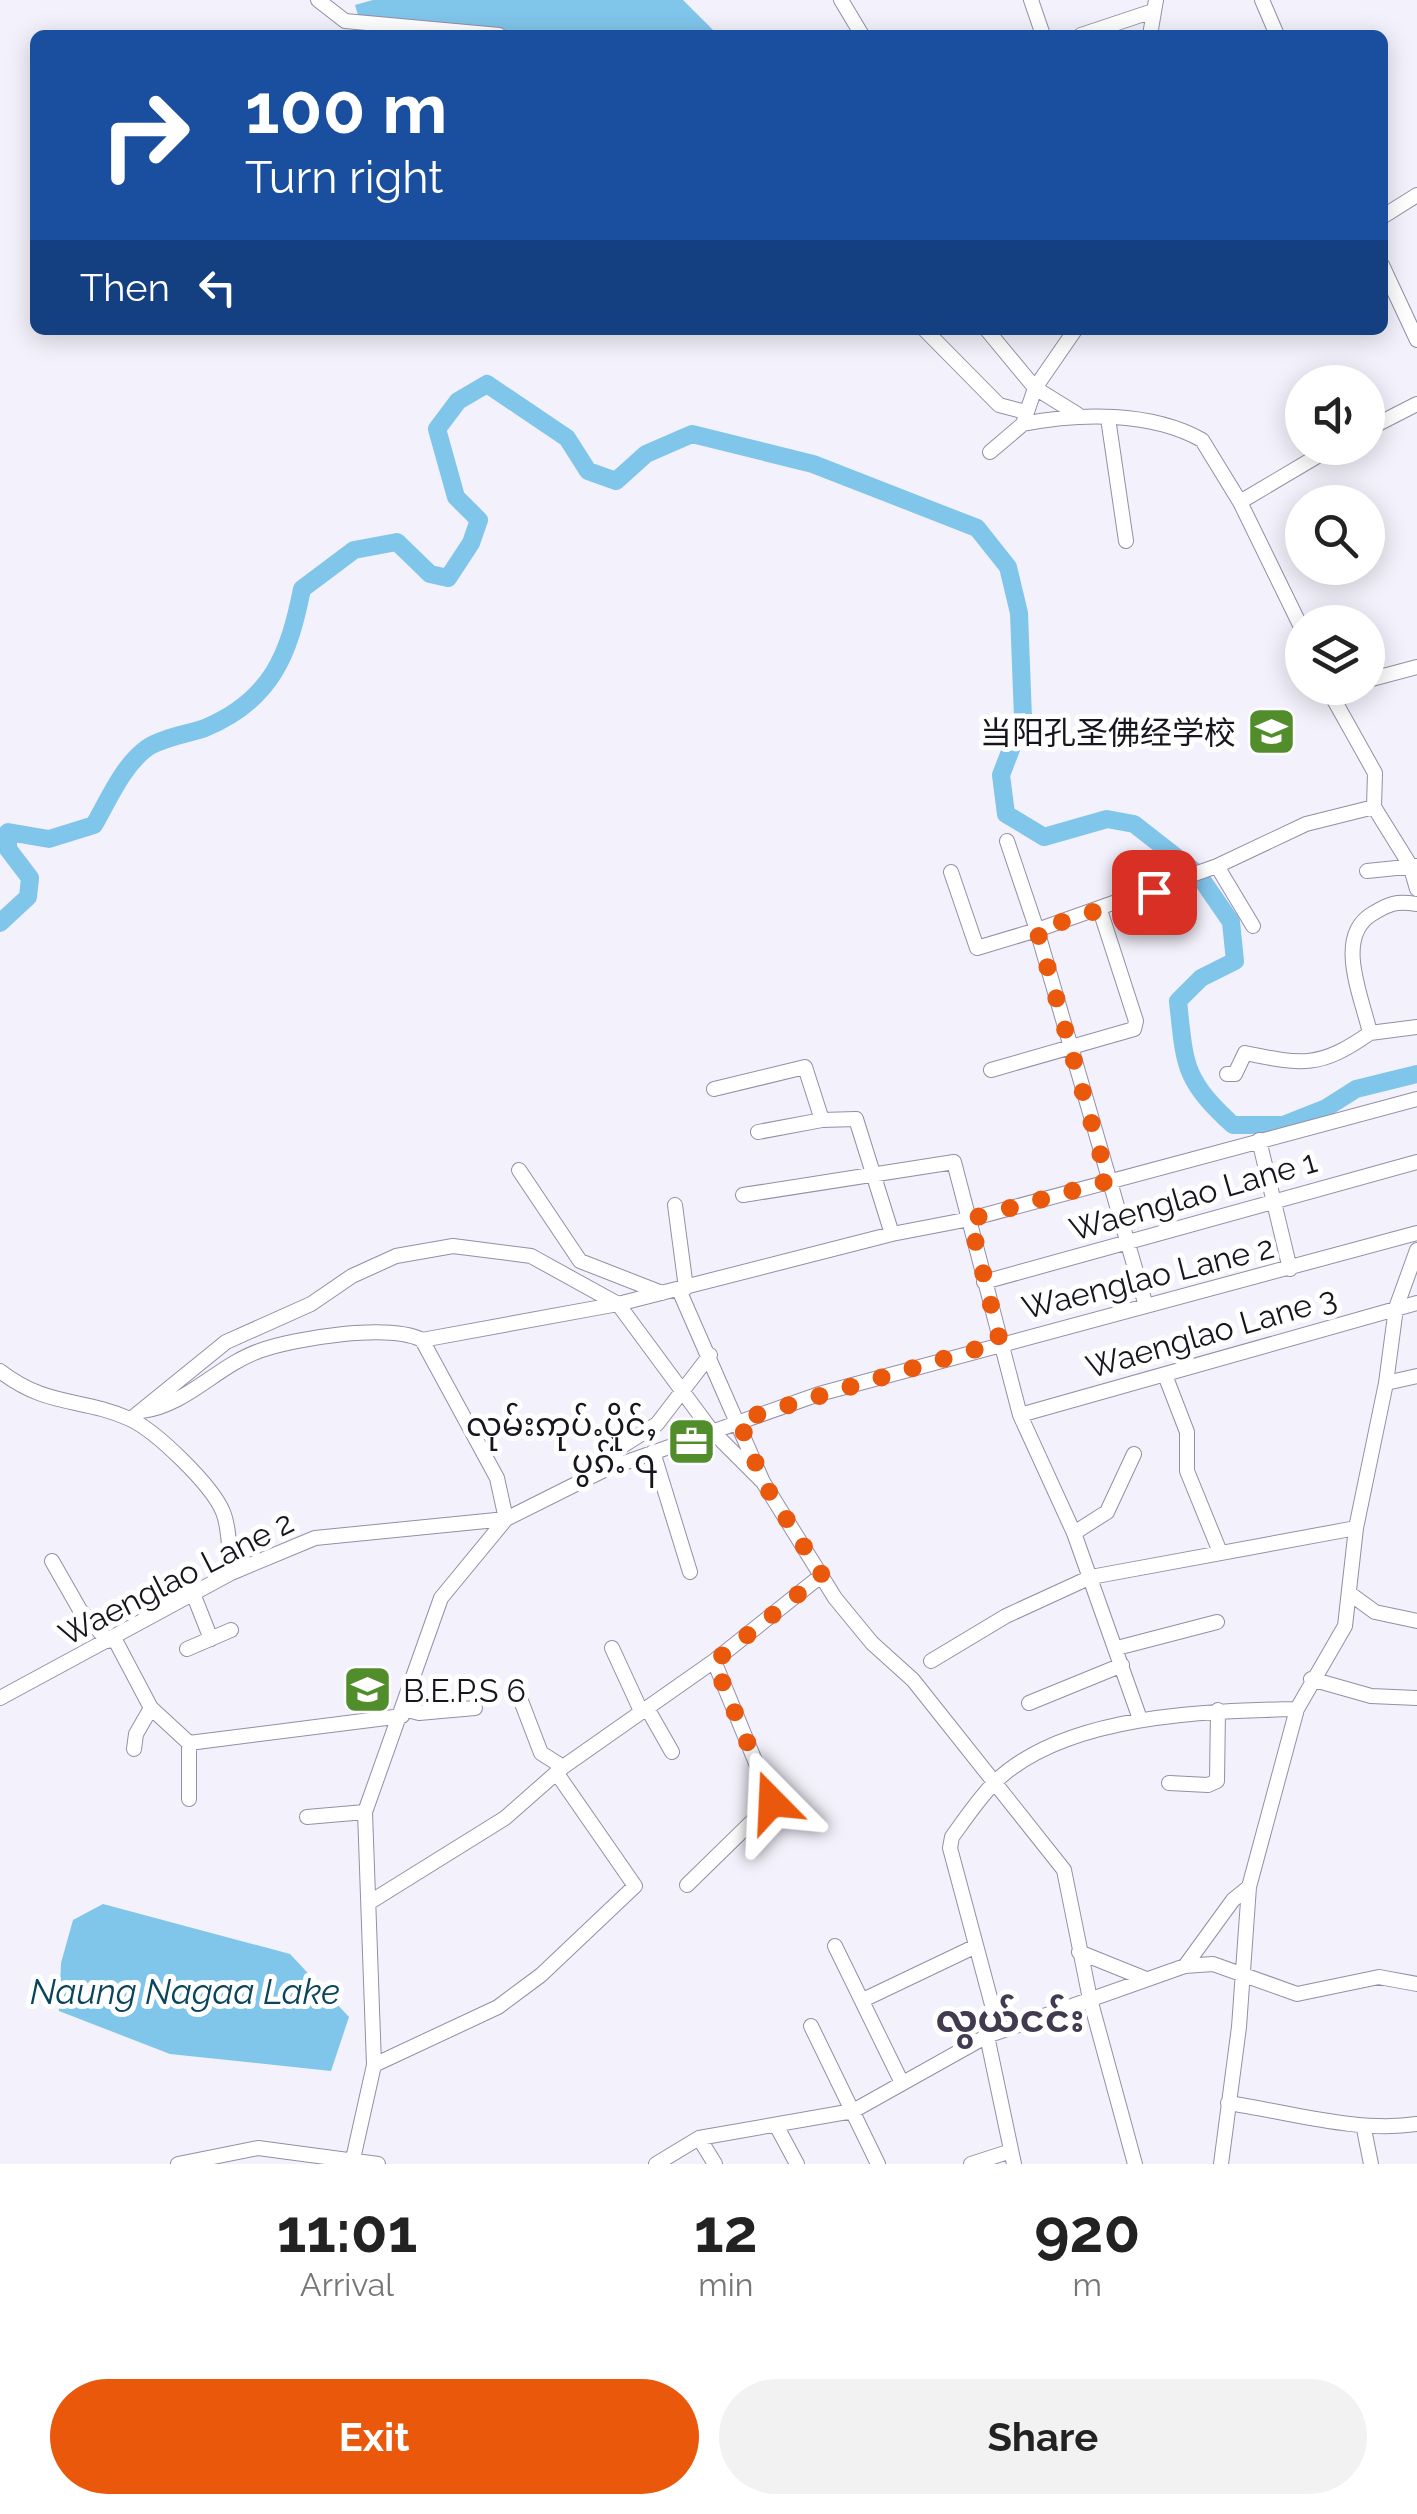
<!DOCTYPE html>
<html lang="en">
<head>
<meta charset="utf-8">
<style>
	body { margin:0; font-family:Raleway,"Noto Sans SC","Noto Sans Myanmar",sans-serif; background:#f2f2f2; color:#222; height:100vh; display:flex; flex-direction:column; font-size:38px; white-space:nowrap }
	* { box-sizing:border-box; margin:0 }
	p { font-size:32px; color:#767676 }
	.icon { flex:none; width:55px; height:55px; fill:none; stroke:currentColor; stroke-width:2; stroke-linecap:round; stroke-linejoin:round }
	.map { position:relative; height:2164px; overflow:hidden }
	.sheet { display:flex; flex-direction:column; background:#fff; flex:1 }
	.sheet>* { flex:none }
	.hud { position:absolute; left:30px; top:30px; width:1358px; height:305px; border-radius:15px; box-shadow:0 5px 25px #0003; background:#1a4fa0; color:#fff; overflow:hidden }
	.buttons { position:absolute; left:1285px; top:365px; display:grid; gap:20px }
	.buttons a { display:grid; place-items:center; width:100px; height:100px; border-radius:50%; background:#fff; box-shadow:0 5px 25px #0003; font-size:50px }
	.pin { position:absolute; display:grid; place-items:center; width:85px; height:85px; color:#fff; margin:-42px; border-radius:20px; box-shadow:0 5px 15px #0006 }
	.me { position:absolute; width:110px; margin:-55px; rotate:339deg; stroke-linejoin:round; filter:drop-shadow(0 0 8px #0008) }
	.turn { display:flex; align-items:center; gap:35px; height:210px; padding:0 50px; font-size:45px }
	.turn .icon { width:130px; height:130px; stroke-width:2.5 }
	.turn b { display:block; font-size:70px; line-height:85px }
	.then { display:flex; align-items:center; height:95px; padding:0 50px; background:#0003; gap:20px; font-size:38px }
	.eta { display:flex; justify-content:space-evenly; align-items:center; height:170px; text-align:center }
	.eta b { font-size:60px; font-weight:700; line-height:70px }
	.primary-button { display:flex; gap:20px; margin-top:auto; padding:20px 50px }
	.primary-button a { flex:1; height:115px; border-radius:60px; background:#ea580c; color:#fff; font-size:40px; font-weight:700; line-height:115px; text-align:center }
	.primary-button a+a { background:#f2f2f2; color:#222 }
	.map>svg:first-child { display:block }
	.water { fill:#80c5ea }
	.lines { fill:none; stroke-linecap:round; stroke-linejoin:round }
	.river { stroke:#80c5ea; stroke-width:18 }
	.minor-casing { stroke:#958ea6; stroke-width:16 }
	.minor { stroke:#fff; stroke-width:14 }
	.route { stroke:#ea580c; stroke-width:18; stroke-dasharray:0 32.4 }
	.labels { text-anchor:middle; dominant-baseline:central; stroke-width:10; stroke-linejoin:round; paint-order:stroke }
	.poi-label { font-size:32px; fill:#17151e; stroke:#fff; text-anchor:end }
	.street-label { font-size:32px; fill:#17151e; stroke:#fff }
	.water-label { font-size:35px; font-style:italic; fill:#0a445d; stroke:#fff }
	.quarter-label { font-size:38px; font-weight:bold; fill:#423b50; stroke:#fff }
</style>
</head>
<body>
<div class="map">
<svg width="1417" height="2164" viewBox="0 0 1417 2164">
	<rect width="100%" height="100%" fill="#f3f1fb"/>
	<path class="water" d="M373,0H683L715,32L543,35L358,15L355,5Z
		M103,1904L290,1954L349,2017L331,2071L170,2054L59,2011L61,1963L73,1920Z"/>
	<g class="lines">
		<path class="river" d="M0,923L28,897L30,878L8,849V832L49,839L94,825C108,801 123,765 147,748C161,738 188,734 205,728C272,700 289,654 302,589L354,550L397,542L430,574L448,578L471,543L479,520L456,497L437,429L458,401L487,384L567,438L588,471L616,481L646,454L692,434L813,464L977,528L1008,567L1019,613L1023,718L1001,775L1006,814L1044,837L1107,819L1134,824L1198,874L1231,922L1235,961L1201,978L1178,1001C1185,1066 1183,1079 1233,1125H1283L1326,1108L1356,1089L1417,1074"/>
		<defs>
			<path id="minor" d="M318,0L345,21L499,35
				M841,0L862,35
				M1031,0L1043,35
				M1262,0L1277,35
				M1081,35L1153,11
				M1150,35L1156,0
				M1382,217L1417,195
				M1382,265L1417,340
				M925,330L999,405L1026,412
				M987,330L1035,388L1077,414
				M1108,418L1126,541
				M1023,424C1079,413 1150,411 1202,440L1240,502L1302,629
				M1368,429L1417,404
				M990,452L1023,424L1035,388L1075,330
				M1240,502L1331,448
				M1368,680L1417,667
				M1374,807L1410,865L1417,889
				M1367,871L1416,866
				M951,872L977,948L1037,930L1007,841
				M1417,904C1396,901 1390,903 1372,914C1334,937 1362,997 1370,1033L1417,1027
				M1253,926L1217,866L1306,824L1374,807L1375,773L1328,689L1336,688
				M991,1070L1134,1029L1136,1021L1100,910
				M1227,1074H1235L1245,1053C1303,1065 1320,1068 1370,1033
				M714,1089L805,1067L822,1120L856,1119L892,1234
				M758,1132L822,1120
				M1259,1140L1290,1269
				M519,1170L580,1261L662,1293
				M743,1195L954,1162L1020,1415L1074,1533L1140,1719
				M675,1205L686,1288
				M984,1282L1417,1162
				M679,1290L763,1482L835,1598L872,1643L913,1680L1064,1870L1090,1999L1135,2164
				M1146,1306L1037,930L1217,866
				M0,1371C48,1408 81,1397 130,1419C156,1431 212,1485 223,1512C230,1529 229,1555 231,1573
				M1165,1375L1187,1432V1471L1220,1552
				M1386,1383L1417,1376
				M142,1411C187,1405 217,1366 259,1351C295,1338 389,1323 422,1340
				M1020,1415L1417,1303
				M131,1419L226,1342L311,1304L352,1276L396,1256L453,1246L531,1256L618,1304L892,1234L970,1219L1417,1099
				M653,1452L690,1572
				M604,1470L619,1448L657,1424L710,1355
				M1074,1533L1107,1512L1134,1454
				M52,1561L80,1610L108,1641
				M1349,1593L1375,1612L1417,1621
				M194,1596L211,1639
				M114,1638L151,1708L189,1743L402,1716
				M612,1648L641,1711
				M1117,1648L1217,1622
				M187,1649L231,1630
				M931,1661L1006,1616L1091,1577L1356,1528
				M1311,1679L1371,1696L1417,1698
				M518,1693L541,1753L563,1767
				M0,1698L231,1573L315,1538L506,1519L604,1470L819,1394L1417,1233
				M1029,1703L1122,1665
				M647,1708L672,1752
				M403,1709L419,1713L475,1708
				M189,1743V1799
				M134,1749L136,1734L151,1708
				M1169,1783L1208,1785L1217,1781L1218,1710
				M307,1817L365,1812
				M687,1885L772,1802L714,1661
				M370,1902L505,1818L563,1767L714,1661L822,1575
				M835,1946L902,2083
				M1079,1952L1146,1979
				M1185,1966L1233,1900L1249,1887
				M865,1999L974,1947
				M811,2026L878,2164
				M999,2031L950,1848L952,1837C965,1819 979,1798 995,1782C1065,1714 1206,1711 1297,1709
				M987,2036L1014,2164
				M374,2065L498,2007L541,1975L635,1886L558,1775
				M1228,2103C1289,2112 1358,2133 1417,2124
				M776,2125L797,2164
				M1364,2129L1371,2164
				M699,2138L715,2164
				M353,2159L374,2065L365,1812L441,1598L506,1519L497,1478L422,1340L618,1304L711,1430L763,1482
				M178,2164L258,2148L378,2164
				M656,2164L699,2138L853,2111L987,2036L1185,1966L1213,1964L1297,1994L1379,1977L1417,1984
				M971,2164L1011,2151
				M1221,2164L1239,2027L1249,1887L1297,1709L1345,1626L1356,1528L1386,1383L1396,1308L1417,1250"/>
		</defs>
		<use href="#minor" class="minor-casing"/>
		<use href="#minor" class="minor"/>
	</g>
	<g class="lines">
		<path class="route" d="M772,1802L714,1662L822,1575L763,1482L739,1420L1000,1342L970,1219L1108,1181L1037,930L1154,892"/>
	</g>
	<defs>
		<symbol id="school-square" viewBox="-11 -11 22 22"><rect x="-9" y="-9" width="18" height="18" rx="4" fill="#528d2b" stroke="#fff"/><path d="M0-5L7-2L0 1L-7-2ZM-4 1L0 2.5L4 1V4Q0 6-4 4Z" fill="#fff"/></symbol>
		<symbol id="office-square" viewBox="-11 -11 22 22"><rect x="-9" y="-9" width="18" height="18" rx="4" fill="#528d2b" stroke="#fff"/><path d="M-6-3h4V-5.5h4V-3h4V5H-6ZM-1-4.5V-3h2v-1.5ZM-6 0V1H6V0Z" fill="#fff"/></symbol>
	</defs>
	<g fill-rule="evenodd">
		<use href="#school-square" x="1244" y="704" width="55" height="55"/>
		<use href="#office-square" x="664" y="1414" width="55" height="55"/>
		<use href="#school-square" x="340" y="1662" width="55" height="55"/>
	</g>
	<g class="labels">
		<g class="poi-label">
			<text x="1236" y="732">当阳孔圣佛经学校</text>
			<text x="657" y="1424">လုမ်းဢုပ်ႉပိူင်ႇ<tspan x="657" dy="37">ပွၵ်ႉ ႖</tspan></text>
			<text x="403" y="1690" text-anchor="start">B.E.P.S 6</text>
		</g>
		<g class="street-label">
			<text transform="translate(1193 1195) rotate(-16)">Waenglao Lane 1</text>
			<text transform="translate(1148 1277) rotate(-14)">Waenglao Lane 2</text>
			<text transform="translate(1211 1332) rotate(-16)">Waenglao Lane 3</text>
			<text transform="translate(176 1578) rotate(-27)">Waenglao Lane 2</text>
		</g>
		<g class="water-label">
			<text x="185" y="1991">Naung Nagaa Lake</text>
		</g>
		<g class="quarter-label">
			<text x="1010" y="2018">လွယ်ငင်း</text>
		</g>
	</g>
</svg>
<div class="buttons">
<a><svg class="icon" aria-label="sound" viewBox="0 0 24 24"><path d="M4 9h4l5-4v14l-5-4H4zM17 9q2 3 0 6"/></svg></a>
<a><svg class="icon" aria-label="search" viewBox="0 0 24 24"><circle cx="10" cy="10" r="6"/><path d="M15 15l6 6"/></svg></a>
<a><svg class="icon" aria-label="layers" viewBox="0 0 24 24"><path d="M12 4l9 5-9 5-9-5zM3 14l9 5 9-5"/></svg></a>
</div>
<div class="pin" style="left:1154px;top:892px;background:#d93025"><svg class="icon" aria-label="arrive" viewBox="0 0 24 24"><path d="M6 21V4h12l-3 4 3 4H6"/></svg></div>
<svg class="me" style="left:772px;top:1802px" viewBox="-20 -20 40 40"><path d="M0-17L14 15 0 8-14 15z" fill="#ea580c" stroke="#fff" stroke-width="4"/></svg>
<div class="hud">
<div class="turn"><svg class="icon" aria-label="right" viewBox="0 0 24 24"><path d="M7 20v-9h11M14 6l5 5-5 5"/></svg><div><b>100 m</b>Turn right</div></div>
<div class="then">Then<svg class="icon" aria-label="left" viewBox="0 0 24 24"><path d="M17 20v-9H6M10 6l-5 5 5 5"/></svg></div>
</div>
</div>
<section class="sheet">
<div class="eta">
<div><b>11:01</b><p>Arrival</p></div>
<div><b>12</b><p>min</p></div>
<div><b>920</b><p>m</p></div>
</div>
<div class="primary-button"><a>Exit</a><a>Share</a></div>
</section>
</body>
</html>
